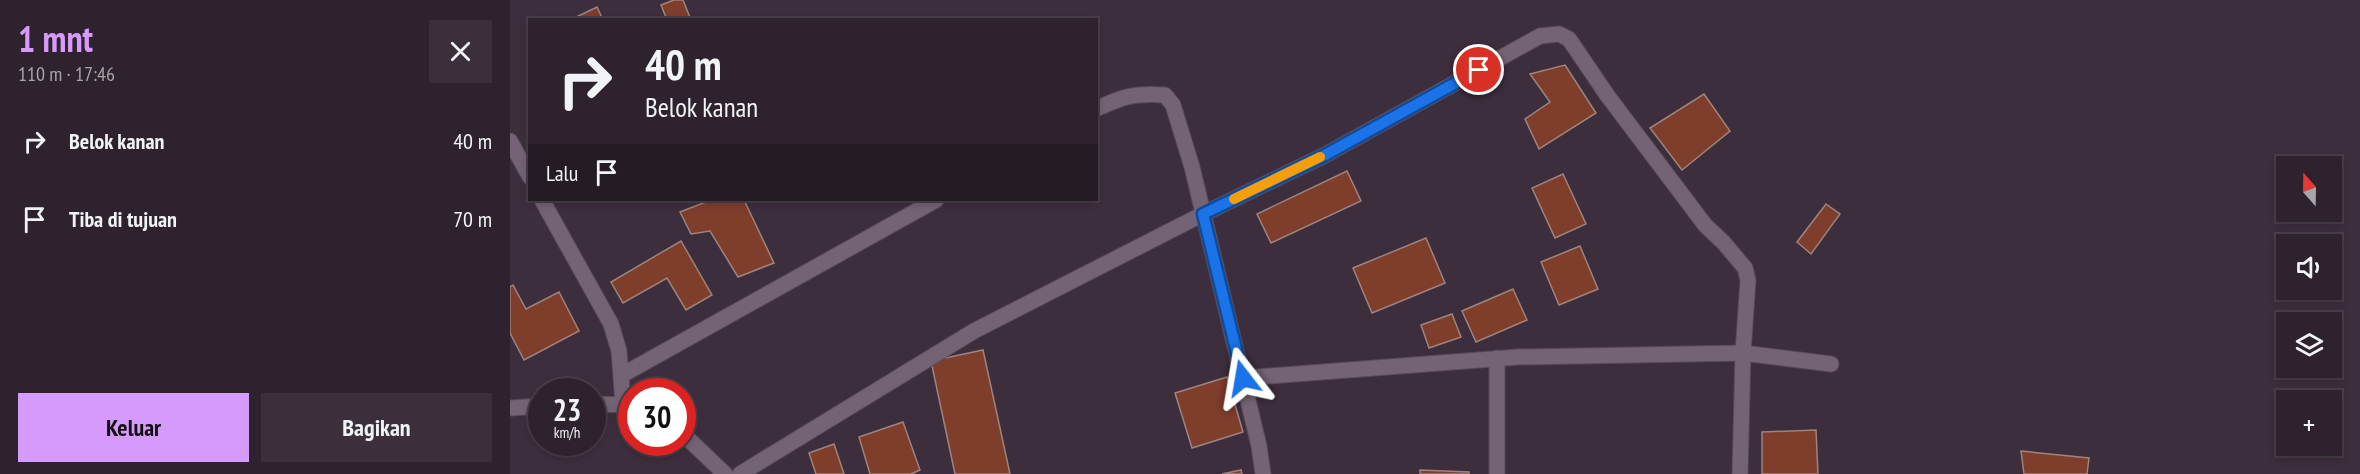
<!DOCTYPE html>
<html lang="id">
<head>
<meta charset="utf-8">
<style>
	body { margin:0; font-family:"PT Sans Narrow",sans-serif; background:#3a2f3a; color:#f1f3f6; height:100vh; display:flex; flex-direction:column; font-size:22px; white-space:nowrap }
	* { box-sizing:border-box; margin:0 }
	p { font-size:20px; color:#a7a4aa }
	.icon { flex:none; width:33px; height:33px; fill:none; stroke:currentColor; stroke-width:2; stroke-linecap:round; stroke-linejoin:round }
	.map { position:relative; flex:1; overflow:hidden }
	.sheet { display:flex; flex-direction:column; background:#2e222e; width:510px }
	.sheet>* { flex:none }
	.guide { position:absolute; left:18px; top:18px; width:570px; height:183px; border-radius:0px; box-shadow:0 3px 9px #0003,0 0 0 2px #493f4a; background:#2e222e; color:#f1f3f6; overflow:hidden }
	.needle { width:39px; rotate:340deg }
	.buttons { position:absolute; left:1766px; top:156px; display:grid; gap:12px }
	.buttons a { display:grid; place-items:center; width:66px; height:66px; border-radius:0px; background:#2e222e; box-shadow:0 3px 9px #0003,0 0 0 2px #493f4a; font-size:30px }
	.speed { position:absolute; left:18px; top:378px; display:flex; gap:12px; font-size:30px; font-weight:700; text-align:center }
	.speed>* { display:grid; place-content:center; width:78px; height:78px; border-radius:50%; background:#2e222e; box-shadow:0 3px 9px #0003,0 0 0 2px #493f4a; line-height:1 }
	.speed small { font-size:15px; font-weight:400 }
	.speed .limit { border:9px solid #d22; background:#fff; color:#111 }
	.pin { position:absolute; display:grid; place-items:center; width:51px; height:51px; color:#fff; margin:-26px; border:3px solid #fff; border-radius:50%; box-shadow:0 2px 6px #0007 }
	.me { position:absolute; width:66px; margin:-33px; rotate:346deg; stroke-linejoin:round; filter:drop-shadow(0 0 4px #0008) }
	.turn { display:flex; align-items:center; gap:21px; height:126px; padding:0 18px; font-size:27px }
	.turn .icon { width:78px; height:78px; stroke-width:2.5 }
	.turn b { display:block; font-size:42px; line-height:51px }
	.then { display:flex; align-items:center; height:57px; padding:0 18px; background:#0003; gap:12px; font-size:22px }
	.round { display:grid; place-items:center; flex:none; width:63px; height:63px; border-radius:0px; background:#3a2f3a }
	.headline { display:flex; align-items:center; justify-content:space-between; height:102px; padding:0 18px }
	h1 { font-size:36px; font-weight:700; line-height:45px; color:#d69bfa }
	.button { display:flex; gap:12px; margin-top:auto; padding:12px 18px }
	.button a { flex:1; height:69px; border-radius:0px; background:#d69bfa; color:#111; font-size:24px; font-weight:700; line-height:69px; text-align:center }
	.button a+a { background:#3a2f3a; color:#f1f3f6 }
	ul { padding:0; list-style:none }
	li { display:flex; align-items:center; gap:18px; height:78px; padding:0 18px }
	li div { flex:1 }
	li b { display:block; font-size:22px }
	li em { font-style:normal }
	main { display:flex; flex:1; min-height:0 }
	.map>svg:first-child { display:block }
	.building { fill:#7f3d2c; stroke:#9e847e; stroke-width:1.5 }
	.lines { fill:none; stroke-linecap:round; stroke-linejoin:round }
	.street-casing { stroke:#574a57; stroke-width:17 }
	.street { stroke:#746374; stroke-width:15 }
	.route-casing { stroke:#114b97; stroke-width:15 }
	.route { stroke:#1a73e8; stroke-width:10 }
	.slow { stroke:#f59e0b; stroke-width:10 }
</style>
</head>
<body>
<main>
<section class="sheet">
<div class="headline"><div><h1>1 mnt</h1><p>110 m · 17:46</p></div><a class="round"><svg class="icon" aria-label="close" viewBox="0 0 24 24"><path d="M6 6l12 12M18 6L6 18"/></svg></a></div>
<ul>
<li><svg class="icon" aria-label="right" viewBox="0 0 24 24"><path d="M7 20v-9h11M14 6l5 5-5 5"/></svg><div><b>Belok kanan</b></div><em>40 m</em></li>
<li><svg class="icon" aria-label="arrive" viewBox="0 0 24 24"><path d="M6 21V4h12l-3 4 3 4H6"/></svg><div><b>Tiba di tujuan</b></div><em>70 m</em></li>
</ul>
<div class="button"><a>Keluar</a><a>Bagikan</a></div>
</section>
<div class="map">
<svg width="1850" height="474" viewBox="0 0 1850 474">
	<rect width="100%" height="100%" fill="#3d2e3d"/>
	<path class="building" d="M164,0H173L181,20H157L151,5Z
		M87,7L93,20H60Z
		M1055,65L1086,113L1029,149L1015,119L1040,102L1020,74Z
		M1194,94L1220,131L1172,170L1140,128Z
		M837,171L851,201L761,243L747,214Z
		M1053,174L1076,224L1045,238L1022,188Z
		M201,200H234L264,263L228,277L200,231L181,234L170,212Z
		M1316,204L1330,214L1301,254L1287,242Z
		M916,238L935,283L862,313L843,268Z
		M171,241L202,295L176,310L157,278L113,303L101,282Z
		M1070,246L1088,289L1049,305L1031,262Z
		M3,285L16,309L49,292L69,331L14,360L0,333V287Z
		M1003,289L1017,320L966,342L952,311Z
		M942,314L951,337L919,348L911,325Z
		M473,350L500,474H445L421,361Z
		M717,377L733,432L682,448L665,393Z
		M393,422L410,470L401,474H360L349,437Z
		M1306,430L1308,474H1252V432Z
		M324,444L334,474H306L299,453Z
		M1511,451L1579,458L1577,474H1514Z
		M731,470L732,474H712Z
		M910,470L959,472V474H910Z"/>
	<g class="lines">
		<defs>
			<path id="street" d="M586,109C614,96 624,93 655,95L663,105L682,167L749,446L753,474
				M0,141L20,177
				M32,200L101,324L109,351L113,403
				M112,375L426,200
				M733,378L1008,357L1233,353L1321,364
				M82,404L121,405
				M0,408L32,406
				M172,433L215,474
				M230,474L464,331L693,214L815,155L1030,36L1049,34L1059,39L1097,95L1195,225L1214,243L1235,268L1238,280L1233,353L1230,474
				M987,474V358"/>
		</defs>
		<use href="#street" class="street-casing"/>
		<use href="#street" class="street"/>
	</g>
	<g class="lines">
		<defs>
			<path id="route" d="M733,378L693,214L815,155L969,70"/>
		</defs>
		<use href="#route" class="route-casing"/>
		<use href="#route" class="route"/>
		<path class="slow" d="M724,199L810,157"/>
	</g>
</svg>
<div class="buttons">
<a><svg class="needle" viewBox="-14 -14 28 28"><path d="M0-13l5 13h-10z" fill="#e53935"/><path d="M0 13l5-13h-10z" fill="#a7a4aa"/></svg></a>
<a><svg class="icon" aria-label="sound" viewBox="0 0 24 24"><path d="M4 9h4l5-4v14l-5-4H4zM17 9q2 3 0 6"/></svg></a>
<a><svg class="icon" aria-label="layers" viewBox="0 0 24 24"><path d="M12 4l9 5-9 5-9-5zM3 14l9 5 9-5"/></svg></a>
<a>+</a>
</div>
<div class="speed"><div>23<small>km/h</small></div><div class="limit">30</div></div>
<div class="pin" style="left:969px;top:70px;background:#d93025"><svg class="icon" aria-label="arrive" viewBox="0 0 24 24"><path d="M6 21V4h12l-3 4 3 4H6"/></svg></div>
<svg class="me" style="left:733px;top:378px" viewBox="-20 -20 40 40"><path d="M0-17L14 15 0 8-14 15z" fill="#1a73e8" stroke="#fff" stroke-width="4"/></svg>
<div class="guide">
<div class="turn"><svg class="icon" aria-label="right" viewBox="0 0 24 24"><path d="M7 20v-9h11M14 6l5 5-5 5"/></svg><div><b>40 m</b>Belok kanan</div></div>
<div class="then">Lalu<svg class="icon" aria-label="arrive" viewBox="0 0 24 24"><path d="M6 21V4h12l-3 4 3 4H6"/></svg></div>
</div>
</div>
</main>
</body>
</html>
